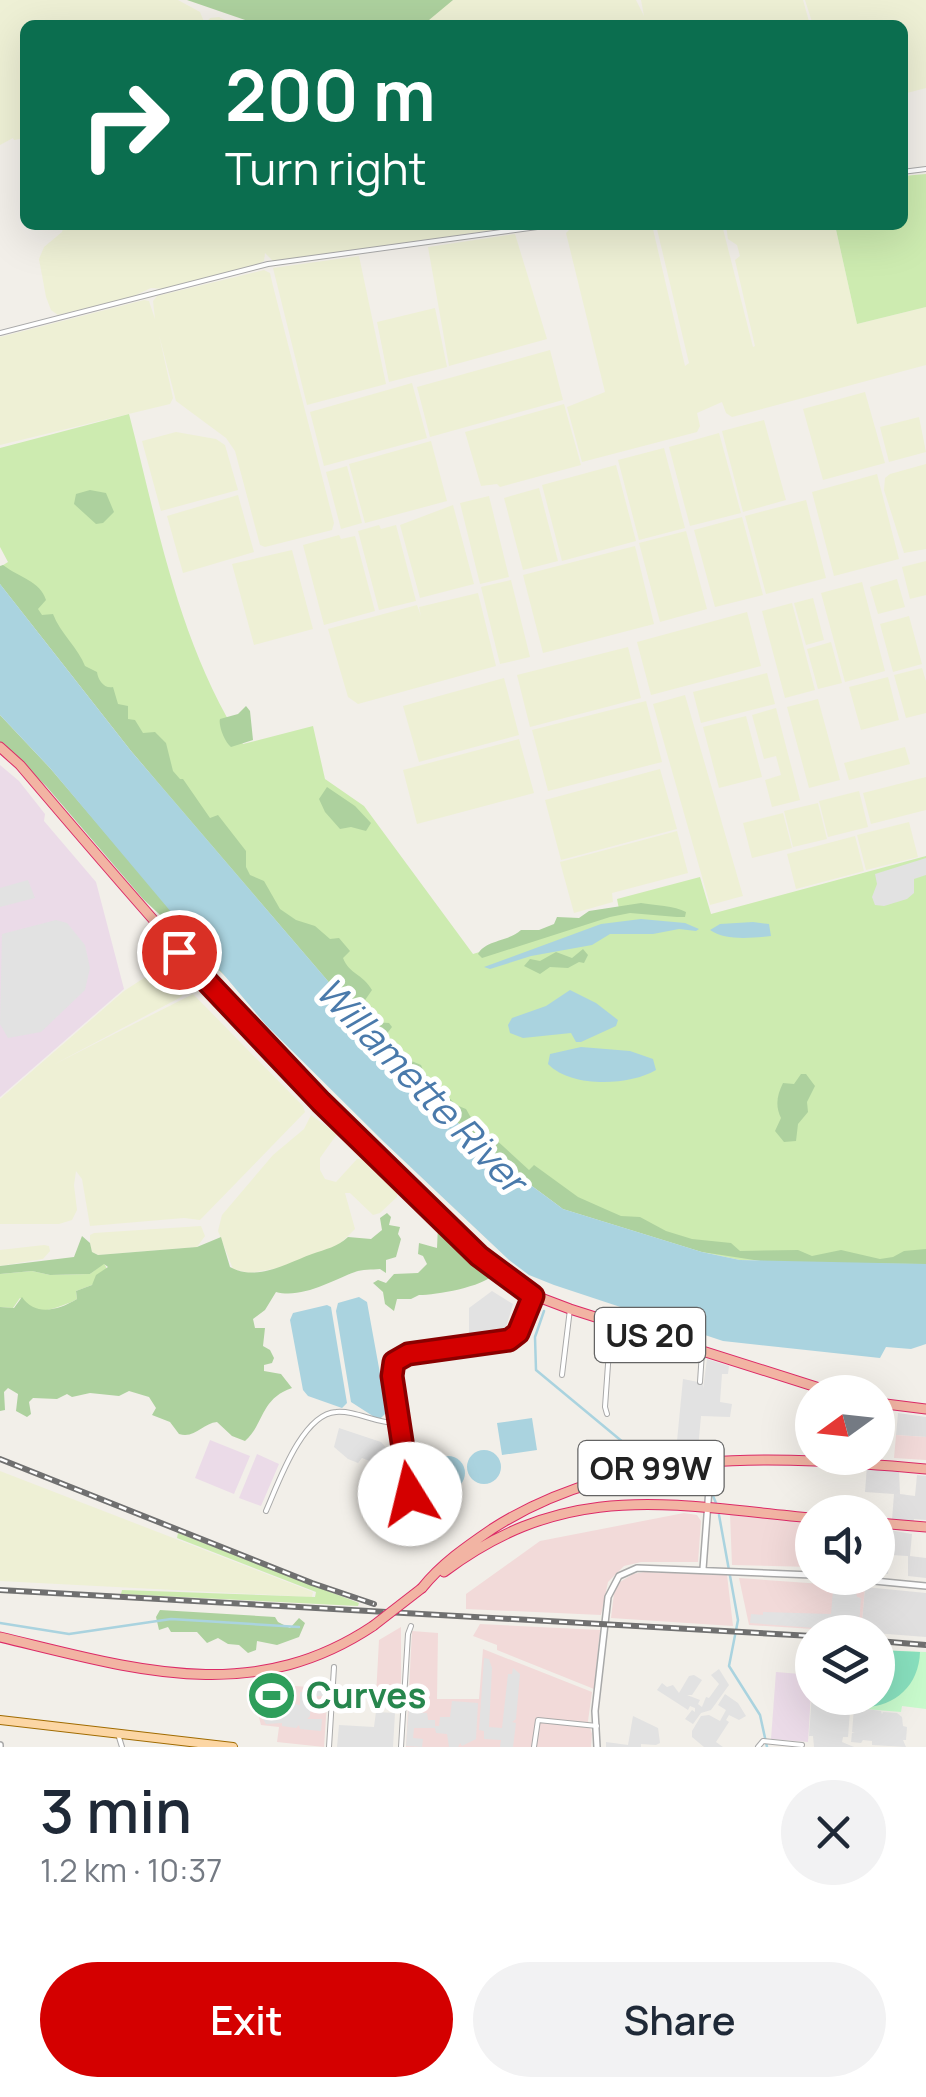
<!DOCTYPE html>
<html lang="en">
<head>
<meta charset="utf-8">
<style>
	body { margin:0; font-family:Manrope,sans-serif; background:#f2f2f3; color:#1f2937; height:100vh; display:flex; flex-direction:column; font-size:38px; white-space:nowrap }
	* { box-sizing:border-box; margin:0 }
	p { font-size:32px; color:#747a83 }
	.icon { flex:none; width:55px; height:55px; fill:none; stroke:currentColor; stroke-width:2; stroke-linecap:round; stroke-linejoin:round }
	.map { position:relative; height:1747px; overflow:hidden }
	.panel { display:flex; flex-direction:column; background:#fff; flex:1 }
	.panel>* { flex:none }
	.top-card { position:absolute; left:20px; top:20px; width:888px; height:210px; border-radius:15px; box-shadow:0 10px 40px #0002; background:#0b6e4f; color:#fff; overflow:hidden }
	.needle { width:65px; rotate:255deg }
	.controls { position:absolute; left:795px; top:1375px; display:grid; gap:20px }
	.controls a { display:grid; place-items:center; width:100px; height:100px; border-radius:50%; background:#fff; box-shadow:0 10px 40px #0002; font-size:50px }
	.pin { position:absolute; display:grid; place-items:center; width:85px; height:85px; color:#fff; margin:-42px; border:5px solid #fff; border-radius:50%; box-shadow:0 2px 10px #0007 }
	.me { position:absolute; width:110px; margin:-55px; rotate:351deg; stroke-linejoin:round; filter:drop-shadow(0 0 8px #0008) }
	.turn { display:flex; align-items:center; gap:35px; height:210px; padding:0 40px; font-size:45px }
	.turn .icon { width:130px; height:130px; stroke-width:2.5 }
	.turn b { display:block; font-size:70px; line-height:85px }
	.round { display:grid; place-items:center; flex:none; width:105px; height:105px; border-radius:52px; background:#f2f2f3 }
	.summary { display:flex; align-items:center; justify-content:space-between; height:170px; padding:0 40px }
	h1 { font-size:60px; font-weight:600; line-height:75px }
	.action { display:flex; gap:20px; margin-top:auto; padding:20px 40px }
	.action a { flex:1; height:115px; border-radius:60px; background:#d40000; color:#fff; font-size:40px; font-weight:600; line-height:115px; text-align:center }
	.action a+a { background:#f2f2f3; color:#1f2937 }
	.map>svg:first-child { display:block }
	.residential { fill:#e0dfdf }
	.commercial { fill:#f2dad9 }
	.industrial { fill:#ebdbe8 }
	.farmland { fill:#eef0d5 }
	.grass { fill:#cdebb0 }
	.forest { fill:#add19e }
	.park { fill:#c8facc }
	.pitch { fill:#88e0be }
	.parking { fill:#e2e2e2 }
	.water { fill:#aad3df }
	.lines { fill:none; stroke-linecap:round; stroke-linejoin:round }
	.stream { stroke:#aad3df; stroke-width:2.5 }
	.minor-casing { stroke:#a9a9a9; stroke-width:6 }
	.tertiary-casing { stroke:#a9a9a9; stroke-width:8 }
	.primary-casing { stroke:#a06b00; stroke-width:10 }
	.trunk-casing { stroke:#dc2a67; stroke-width:11 }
	.minor { stroke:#fff; stroke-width:4 }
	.tertiary { stroke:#fff; stroke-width:5 }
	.primary { stroke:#fcd6a4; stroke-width:8 }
	.trunk { stroke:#f2b4a3; stroke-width:9 }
	.rail-casing { stroke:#707070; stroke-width:6 }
	.rail { stroke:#fff; stroke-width:2.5; stroke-dasharray:8; stroke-linecap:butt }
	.trunk-bridge-casing { stroke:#dc2a67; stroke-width:11; stroke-linecap:butt }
	.trunk-bridge { stroke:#f2b4a3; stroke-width:9 }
	.route-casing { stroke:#8a0000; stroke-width:25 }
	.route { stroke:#d40000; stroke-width:18 }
	.labels { text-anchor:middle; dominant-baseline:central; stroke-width:10; stroke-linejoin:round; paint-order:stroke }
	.shield { fill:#fff; stroke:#646464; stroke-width:2.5 }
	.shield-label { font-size:32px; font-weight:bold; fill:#222 }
	.leisure-label { font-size:35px; font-weight:bold; fill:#27864d; stroke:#fff; text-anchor:start }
	.water-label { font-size:38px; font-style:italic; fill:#4a7aab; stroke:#fff }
</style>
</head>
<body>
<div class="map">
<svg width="926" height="1747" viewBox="0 0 926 1747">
	<rect width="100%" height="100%" fill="#f2efe9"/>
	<path class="residential" d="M898,1413L926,1417V1437L896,1435Z
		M867,1466L899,1470L900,1494L915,1496L917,1475L926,1476V1520L914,1519L913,1523L892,1520L894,1494L865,1492Z
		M878,1528L912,1534L910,1556L926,1558V1578L908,1576V1556L890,1555L888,1574L878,1573Z
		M865,1587L926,1593V1637L861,1632Z"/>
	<path class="commercial" d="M896,1435L926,1437V1460L894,1458Z
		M684,1513L697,1515L701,1521L698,1562H641L624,1566L608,1582L601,1615L466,1609V1594L540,1541Z
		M730,1514L807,1522L805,1544L812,1545V1567L732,1565Z
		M644,1572L727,1575L733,1626L611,1618L614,1593L620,1582L633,1574Z
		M739,1578L865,1587L861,1632L749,1625Z
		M480,1624L600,1630L594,1689L497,1650V1645L473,1636Z
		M401,1627V1693L382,1691L381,1697L376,1696L379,1640Z
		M412,1631L438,1633L437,1699H479L483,1649L592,1692L588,1721L592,1734L591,1747H406Z
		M277,1685L328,1688L324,1747L277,1742L279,1727L261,1725L252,1691Z"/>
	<path class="industrial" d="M0,765L19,781L45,814L44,821L96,882L124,989L0,1097Z
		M210,1440L250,1456L234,1494L195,1478Z
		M257,1454L279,1464L261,1506L239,1498Z
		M776,1672L812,1675L808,1742L771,1739Z"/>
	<path class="farmland" d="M0,0H178L200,12L205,24L210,18L219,17L236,25H25V138L14,140L13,138L0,145Z
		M441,0H636L644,16L641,0H803L810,25H649L647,22V25H416Z
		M805,0H926V88L903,94L902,25H813Z
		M64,225H530L273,261L265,253L264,261L258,264L164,289L151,288L132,297L58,315L51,310L46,297L39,259L44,247L62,232Z
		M587,225H652L685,366L689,363L656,225H722L753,347L755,346L735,260L740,256L737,245L728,239L726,225H835L857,324L926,307V365L732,417L726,413L722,402L697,413L700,426L697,432L582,462L567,407L605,392L566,233L572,227Z
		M515,234L547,339L449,366L428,247Z
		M359,256L386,384L307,405L273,268Z
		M264,270L270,273L273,286L334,523L332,530L265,547L260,545L235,451L226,438L176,401L159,335L173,398L170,404L0,445V337L144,300L149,301L155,319L153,301L157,296Z
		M435,308L447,367L389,382L377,322Z
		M550,350L563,400L430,437L417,387Z
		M412,383L427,438L324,466L310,412Z
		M865,392L885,463L823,480L803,409Z
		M564,404L581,465L500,487L497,484L481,486L465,432Z
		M919,417L926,452L889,462L880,427Z
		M764,420L786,500L743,512L722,431Z
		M176,432L216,439L225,445L238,490L161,511L142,441Z
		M719,433L741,513L690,526L669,447Z
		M431,441L447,501L365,523L349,464Z
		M664,448L685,528L639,540L618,460Z
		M926,464V549L904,553L884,490L885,478L890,474Z
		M616,465L636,541L562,561L542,485Z
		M347,466L362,523L341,529L326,472Z
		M877,474L899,559L834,576L812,492Z
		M539,488L558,561L523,570L504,498Z
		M238,495L254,552L183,573L167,516Z
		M489,496L509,577L480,584L460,503Z
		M806,500L826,578L766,594L745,516Z
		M453,505L474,584L420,598L400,525Z
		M742,517L763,595L715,607L694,530Z
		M379,525L381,529L396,525L416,601L379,610L358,531Z
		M686,531L707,609L660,622L639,543Z
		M339,535L341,539L355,536L375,611L324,625L303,545Z
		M635,546L654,624L543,653L523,575Z
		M292,550L313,629L254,645L232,564Z
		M926,561V595L910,599L902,567Z
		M897,579L905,607L878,614L870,587Z
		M511,580L530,657L500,664L481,587Z
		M862,582L885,671L845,682L821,593Z
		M478,593L496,666L358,704L348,697L328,629L417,605L421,616L419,607Z
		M813,598L824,640L806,645L794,603Z
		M792,603L815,690L785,698L762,611Z
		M747,612L761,666L651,695L637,642Z
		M909,616L922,664L893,672L880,624Z
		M831,642L842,683L818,689L807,649Z
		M628,647L641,698L530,727L517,675Z
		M922,668L926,681V713L906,718L894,675Z
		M767,673L775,704L701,723L693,692Z
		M888,677L899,720L861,730L849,687Z
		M504,678L519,735L419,762L403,706Z
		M685,695L743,896L710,905L653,704Z
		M818,699L840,780L809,788L787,707Z
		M646,701L662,762L548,791L532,730Z
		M776,708L800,800L772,807L765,780L781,775L776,756L764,759L752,715Z
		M746,716L762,777L719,788L703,727Z
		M519,739L534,793L417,824L403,770Z
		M905,747L910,764L849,780L844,763Z
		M660,769L677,829L561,860L545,800Z
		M926,777V810L871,824L863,793Z
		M859,791L868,827L828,837L819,801Z
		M818,803L827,839L793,847L784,811Z
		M783,813L792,848L752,858L743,823Z
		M909,822L918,857L866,870L857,835Z
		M677,831L688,873L612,893L613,902L574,913L560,862Z
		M855,836L864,871L796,889L787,854Z
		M162,973L182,984L185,992L181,997L53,1065L193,994L303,1106L305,1112L200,1220L184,1218L90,1226L82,1179L76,1171L74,1185L77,1210L72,1220L59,1224H0V1099L124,991L144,978Z
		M311,1115L337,1134L320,1158V1170L325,1179L336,1182L357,1159H364L397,1192V1197L380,1213L373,1215L350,1193H345L355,1229L339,1245L285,1267L249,1273L233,1269L218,1231L222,1215L273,1155L304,1129Z
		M201,1226L205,1236L197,1247L98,1255L92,1252L90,1243V1235L94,1233Z
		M44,1245L49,1246L50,1251L43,1259L0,1266V1250Z
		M0,1471L313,1592L312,1597L0,1581Z"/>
	<path class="grass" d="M926,174V307L857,324L835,225H902L903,176Z
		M129,414C158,526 179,645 243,744L313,726L325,779L364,806L473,954L619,909L617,899L700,877L711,914L926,856V1264L740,1260L702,1252L563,1209L423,1092L157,782L0,584V567L8,562L0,547V448Z
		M104,1263L107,1269L92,1285L76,1291L77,1299C69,1304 42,1314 33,1310C28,1308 25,1302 20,1298L13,1308L0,1307V1274L32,1271L50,1275L90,1274Z
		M178,1533L359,1603L358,1606L121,1594L122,1590L315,1597L316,1592L177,1538Z"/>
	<path class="forest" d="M187,0H453L423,25H260Z
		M90,490L106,493L114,512L103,523L96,524L74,504L76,494Z
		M3,565C20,578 40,581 46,600L38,609L42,615L53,614C60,633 79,649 85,666L97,672C98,680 104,689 113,687L118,704L128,706V719L135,720L143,733L155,732L166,743L173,771L180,779H183L210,818L218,815L246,851V867L250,875L264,881L280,909L296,920L315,926L330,939L339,938L350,951L343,958C349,974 363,974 372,990L361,1006L373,1022L389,1023L392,1027L385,1036L397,1046V1055L421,1065C425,1078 433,1079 442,1089C450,1098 453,1105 466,1109L470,1116L529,1170L534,1165L578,1197L605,1209L621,1216L640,1217L666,1231L692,1239L731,1243L740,1251L798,1250L812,1256L841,1250L880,1259L893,1257L904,1251L926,1249V1264L774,1263L702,1252L563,1209L513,1172L423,1092L131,751L0,584V566Z
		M246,706L250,711L253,740L231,747C225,743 218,725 220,719L238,714Z
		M0,715L50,768L236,986L143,899L46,786L0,742Z
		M327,787L355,806L371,823L366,831L351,827L340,829L325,812L319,799Z
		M641,903C654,905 675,906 686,912L685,917H677L630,913L610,917L482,958L478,954C485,940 510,941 521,930H539L554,924L557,917L579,918L589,911Z
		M583,949L588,955L584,963L579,962L568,968L550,967L540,974L524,966L530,959L540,961L556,952L572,958Z
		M801,1074H806L815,1086L807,1102L808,1112L798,1124L796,1141L784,1142L775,1131L781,1118C775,1106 777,1095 783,1083L794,1084Z
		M387,1213L391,1217L389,1225L400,1227L398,1234L401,1239L396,1257L386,1260V1273L380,1269C372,1270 362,1269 355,1272C333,1280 302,1299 276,1292L265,1310L253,1319L255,1328H265L263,1346L270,1350L274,1358L272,1363L264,1365V1371L281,1374L292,1388C260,1399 265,1423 245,1441L232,1436L217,1422C203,1423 195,1439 179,1434L170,1422L152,1415L156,1408L149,1397L129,1391L119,1396L90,1393L72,1397L67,1394L57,1399L33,1398L29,1402L31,1414L27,1417L16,1411L18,1394L8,1388L4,1392L5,1410L0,1411V1307L14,1308L22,1297C35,1316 57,1311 77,1299L76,1291L92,1285L96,1275L108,1267L104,1264L90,1274L50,1275L32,1271L0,1274V1266L74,1257L82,1236L90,1243L92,1252L98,1255L197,1247L221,1237L230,1267C257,1282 287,1263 312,1254C326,1249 337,1247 348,1237L371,1239L382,1230L380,1218Z
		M438,1225L494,1274C483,1287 436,1295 419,1295L411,1299H397L394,1311L385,1304L383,1292L373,1283L378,1280L386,1283L394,1274L418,1273L427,1264L423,1256L418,1254L419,1243L437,1248Z
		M160,1610L275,1617L278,1622L290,1628L299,1618L305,1623L299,1637L277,1645L257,1641L256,1650L248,1653L239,1645L228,1644L218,1638L207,1643L197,1632H171L168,1627L159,1630L156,1617Z"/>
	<path class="park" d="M878,1650L926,1652V1709L902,1706L901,1712L853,1708L854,1698H878Z"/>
	<path class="pitch" d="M878,1650L920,1652C919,1689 889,1712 853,1706L854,1698H878Z"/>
	<path class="parking" d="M926,858V875L914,879V893L907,899L884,906L875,905L872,897L877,884L875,874Z
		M28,880L35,898L0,907V888Z
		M56,920L67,923L85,945L90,968L85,990L41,1032L8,1038L0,1024L2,934Z
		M492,1291L513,1304L504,1334L469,1337V1308Z
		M707,1359L729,1366L728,1374H722L720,1402L732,1404L730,1417L701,1416L698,1449L682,1447L683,1442L677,1441L683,1379L703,1383V1389Z
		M339,1428L381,1442L391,1453L379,1471L373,1469L375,1463L362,1458L358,1463L348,1459L334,1447Z
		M395,1487L401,1490L408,1530L388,1542L382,1526L384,1518L380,1514L386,1495L391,1497Z
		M833,1590L856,1592L857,1597L861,1598L859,1625H855L853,1631L750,1623L751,1614L763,1615V1612L831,1614Z
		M484,1658L489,1659L492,1668L489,1727L502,1728L508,1674H512L513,1668L520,1674L516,1719L512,1722L516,1723L513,1747H500L501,1740L484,1739V1731L479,1730Z
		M719,1669L729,1685L711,1710L701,1713L693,1724L685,1719L692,1710L695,1712V1708L690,1706L688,1710L657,1690L662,1683L667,1687L673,1685L679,1693L689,1676L694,1675L702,1680L692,1695H687L700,1700L698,1704L702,1707L706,1697L709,1698L719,1684L711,1675Z
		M303,1687L324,1688V1696H313L312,1692L308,1696L311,1697L310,1716L307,1719H322L321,1731L300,1729L299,1725L296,1728L282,1726V1723L266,1724L260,1714L263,1711L261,1705L274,1702L282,1704V1701L300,1705V1692H303Z
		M812,1693V1698H851L848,1737H843L842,1742L854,1747H814L813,1736H809Z
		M725,1694L738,1703L746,1716L739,1720L729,1715L726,1720L729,1722L716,1742L723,1747H704L692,1737V1731L701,1716L709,1715L720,1721L726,1710L718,1705Z
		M452,1701L478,1703L476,1739L462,1746L460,1743L458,1747H449L447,1734L436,1733L435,1728H414L413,1738L423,1739L422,1747L406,1746L409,1705H413V1712L427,1713L428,1720H435V1726H439L440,1717H450Z
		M854,1708L863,1709L864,1712L867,1709L881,1711L882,1714L883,1712L897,1713L902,1717L903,1726L907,1727L906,1740H903L906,1747L872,1745V1741L863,1740L861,1743L851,1742L852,1733L855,1732H852Z
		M376,1712L395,1713L393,1747H337L339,1725L374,1727Z
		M633,1716L658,1728L660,1743L656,1745L641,1744V1747H606V1742L628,1745Z"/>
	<path class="water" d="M0,584L131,751L423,1092L513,1172L563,1209L702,1252L740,1260L926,1264V1344L911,1349L886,1347L880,1358L723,1341L554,1285L529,1275L509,1260L384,1142L266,1025L50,768L0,715Z
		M641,919L685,923L699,929L696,931L679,929L653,934H610L592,945L531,956L490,969L484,967L601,924Z
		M753,922L769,924L771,936C752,938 725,941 710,930L720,924Z
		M570,990L596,1003L618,1020L616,1026L581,1042H576L571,1033L523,1038L510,1033L508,1025L512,1018L546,1006Z
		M581,1047L630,1051L653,1059L656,1070C629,1086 571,1088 548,1064L550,1054Z
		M359,1297L367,1302L387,1412L379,1420L351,1402L336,1311L338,1303Z
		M327,1305L331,1307L347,1403L342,1408L308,1396L303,1390L290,1320L293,1313Z
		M532,1418L537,1450L502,1455L497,1423Z
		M467 1467a17 17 0 1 1 34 0a17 17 0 1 1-34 0Z
		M431 1473a17 17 0 1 1 34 0a17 17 0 1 1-34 0Z"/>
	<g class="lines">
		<path class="stream" d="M544,1311L535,1337L536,1370L624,1443L655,1458
			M665,1473L671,1479L704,1486
			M713,1496L716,1503
			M719,1515L738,1620L729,1666L760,1715L767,1747
			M0,1623L69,1634L171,1619L299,1627"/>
		<defs>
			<path id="minor" d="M902,172L926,169
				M0,333L268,264L552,225
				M562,1375L570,1309
				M700,1382L702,1352
				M607,1414L605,1407L611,1322
				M266,1511C278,1484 302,1414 336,1412C356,1410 377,1424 398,1423
				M418,1534L391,1376L394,1362L408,1354L509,1340L518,1333L533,1295
				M118,1734L122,1747
				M329,1747L334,1667
				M401,1747L408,1634L411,1626
				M534,1747L538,1720L597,1726
				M758,1747L763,1741L802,1745"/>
			<path id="tertiary" d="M703,1569L711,1462
				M843,1578L926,1586
				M0,1745V1747
				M597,1747L595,1711L608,1597L619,1576L637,1568L812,1575"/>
			<path id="primary" d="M0,1720L233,1747"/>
			<path id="trunk" d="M0,747L20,765C172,944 325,1121 503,1276L533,1295L570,1309L832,1392
				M878,1403L926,1409
				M878,1523L926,1527
				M444,1572C568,1479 670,1505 812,1518
				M422,1588C441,1564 467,1546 492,1529C623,1445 778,1456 926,1469
				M0,1637C131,1668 250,1708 373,1626"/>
		</defs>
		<use href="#minor" class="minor-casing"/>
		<use href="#tertiary" class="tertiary-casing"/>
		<use href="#primary" class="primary-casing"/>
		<use href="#trunk" class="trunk-casing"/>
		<use href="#minor" class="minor"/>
		<use href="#tertiary" class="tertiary"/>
		<use href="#primary" class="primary"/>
		<use href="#trunk" class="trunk"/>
		<defs>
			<path id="rail" d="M0,1459L312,1583L374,1604
				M0,1590L812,1636
				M878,1641L926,1645"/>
		</defs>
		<use href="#rail" class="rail-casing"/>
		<use href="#rail" class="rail"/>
		<defs>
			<path id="trunk-bridge" d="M373,1626L422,1588"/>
		</defs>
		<use href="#trunk-bridge" class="trunk-bridge-casing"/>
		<use href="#trunk-bridge" class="trunk-bridge"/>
	</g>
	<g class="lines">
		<defs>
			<path id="route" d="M179,952L321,1102L479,1256L533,1296L518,1333L509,1340L408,1354L394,1362L392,1376L410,1494"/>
		</defs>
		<use href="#route" class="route-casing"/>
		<use href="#route" class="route"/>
	</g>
	<defs>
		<symbol id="stadium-disc" viewBox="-11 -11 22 22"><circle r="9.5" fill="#2e9e5b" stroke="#fff"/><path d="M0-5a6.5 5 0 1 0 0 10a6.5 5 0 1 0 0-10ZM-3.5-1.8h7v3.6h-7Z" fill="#fff"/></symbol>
	</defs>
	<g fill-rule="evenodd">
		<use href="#stadium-disc" x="244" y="1668" width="55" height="55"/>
	</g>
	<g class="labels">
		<g class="shield">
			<rect x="595" y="1308" width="110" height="54" rx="8"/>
			<rect x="578.5" y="1441" width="145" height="54" rx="8"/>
		</g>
		<g class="shield-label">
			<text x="650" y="1335">US 20</text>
			<text x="651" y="1468">OR 99W</text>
		</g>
		<g class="leisure-label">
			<text x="306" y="1695">Curves</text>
		</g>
		<g class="water-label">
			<text transform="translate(422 1084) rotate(46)">Willamette River</text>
		</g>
	</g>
</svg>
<div class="controls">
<a><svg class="needle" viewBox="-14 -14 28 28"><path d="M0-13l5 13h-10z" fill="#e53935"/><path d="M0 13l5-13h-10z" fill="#747a83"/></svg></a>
<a><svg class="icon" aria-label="sound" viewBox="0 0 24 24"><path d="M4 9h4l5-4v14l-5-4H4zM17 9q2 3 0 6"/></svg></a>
<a><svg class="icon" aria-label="layers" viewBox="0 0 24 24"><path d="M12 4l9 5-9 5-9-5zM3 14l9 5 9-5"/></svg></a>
</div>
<div class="pin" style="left:179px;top:952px;background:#d93025"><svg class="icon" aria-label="arrive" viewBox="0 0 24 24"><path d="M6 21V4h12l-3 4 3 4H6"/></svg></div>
<svg class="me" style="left:410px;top:1494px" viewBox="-20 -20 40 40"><circle r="19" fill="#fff"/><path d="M0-13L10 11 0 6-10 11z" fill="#d40000"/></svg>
<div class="top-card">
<div class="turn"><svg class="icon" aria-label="right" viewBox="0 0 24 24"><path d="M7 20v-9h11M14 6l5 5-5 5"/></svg><div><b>200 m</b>Turn right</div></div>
</div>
</div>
<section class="panel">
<div class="summary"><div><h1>3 min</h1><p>1.2 km · 10:37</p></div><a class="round"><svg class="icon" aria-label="close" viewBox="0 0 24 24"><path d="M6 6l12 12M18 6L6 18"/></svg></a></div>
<div class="action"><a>Exit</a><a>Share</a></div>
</section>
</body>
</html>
